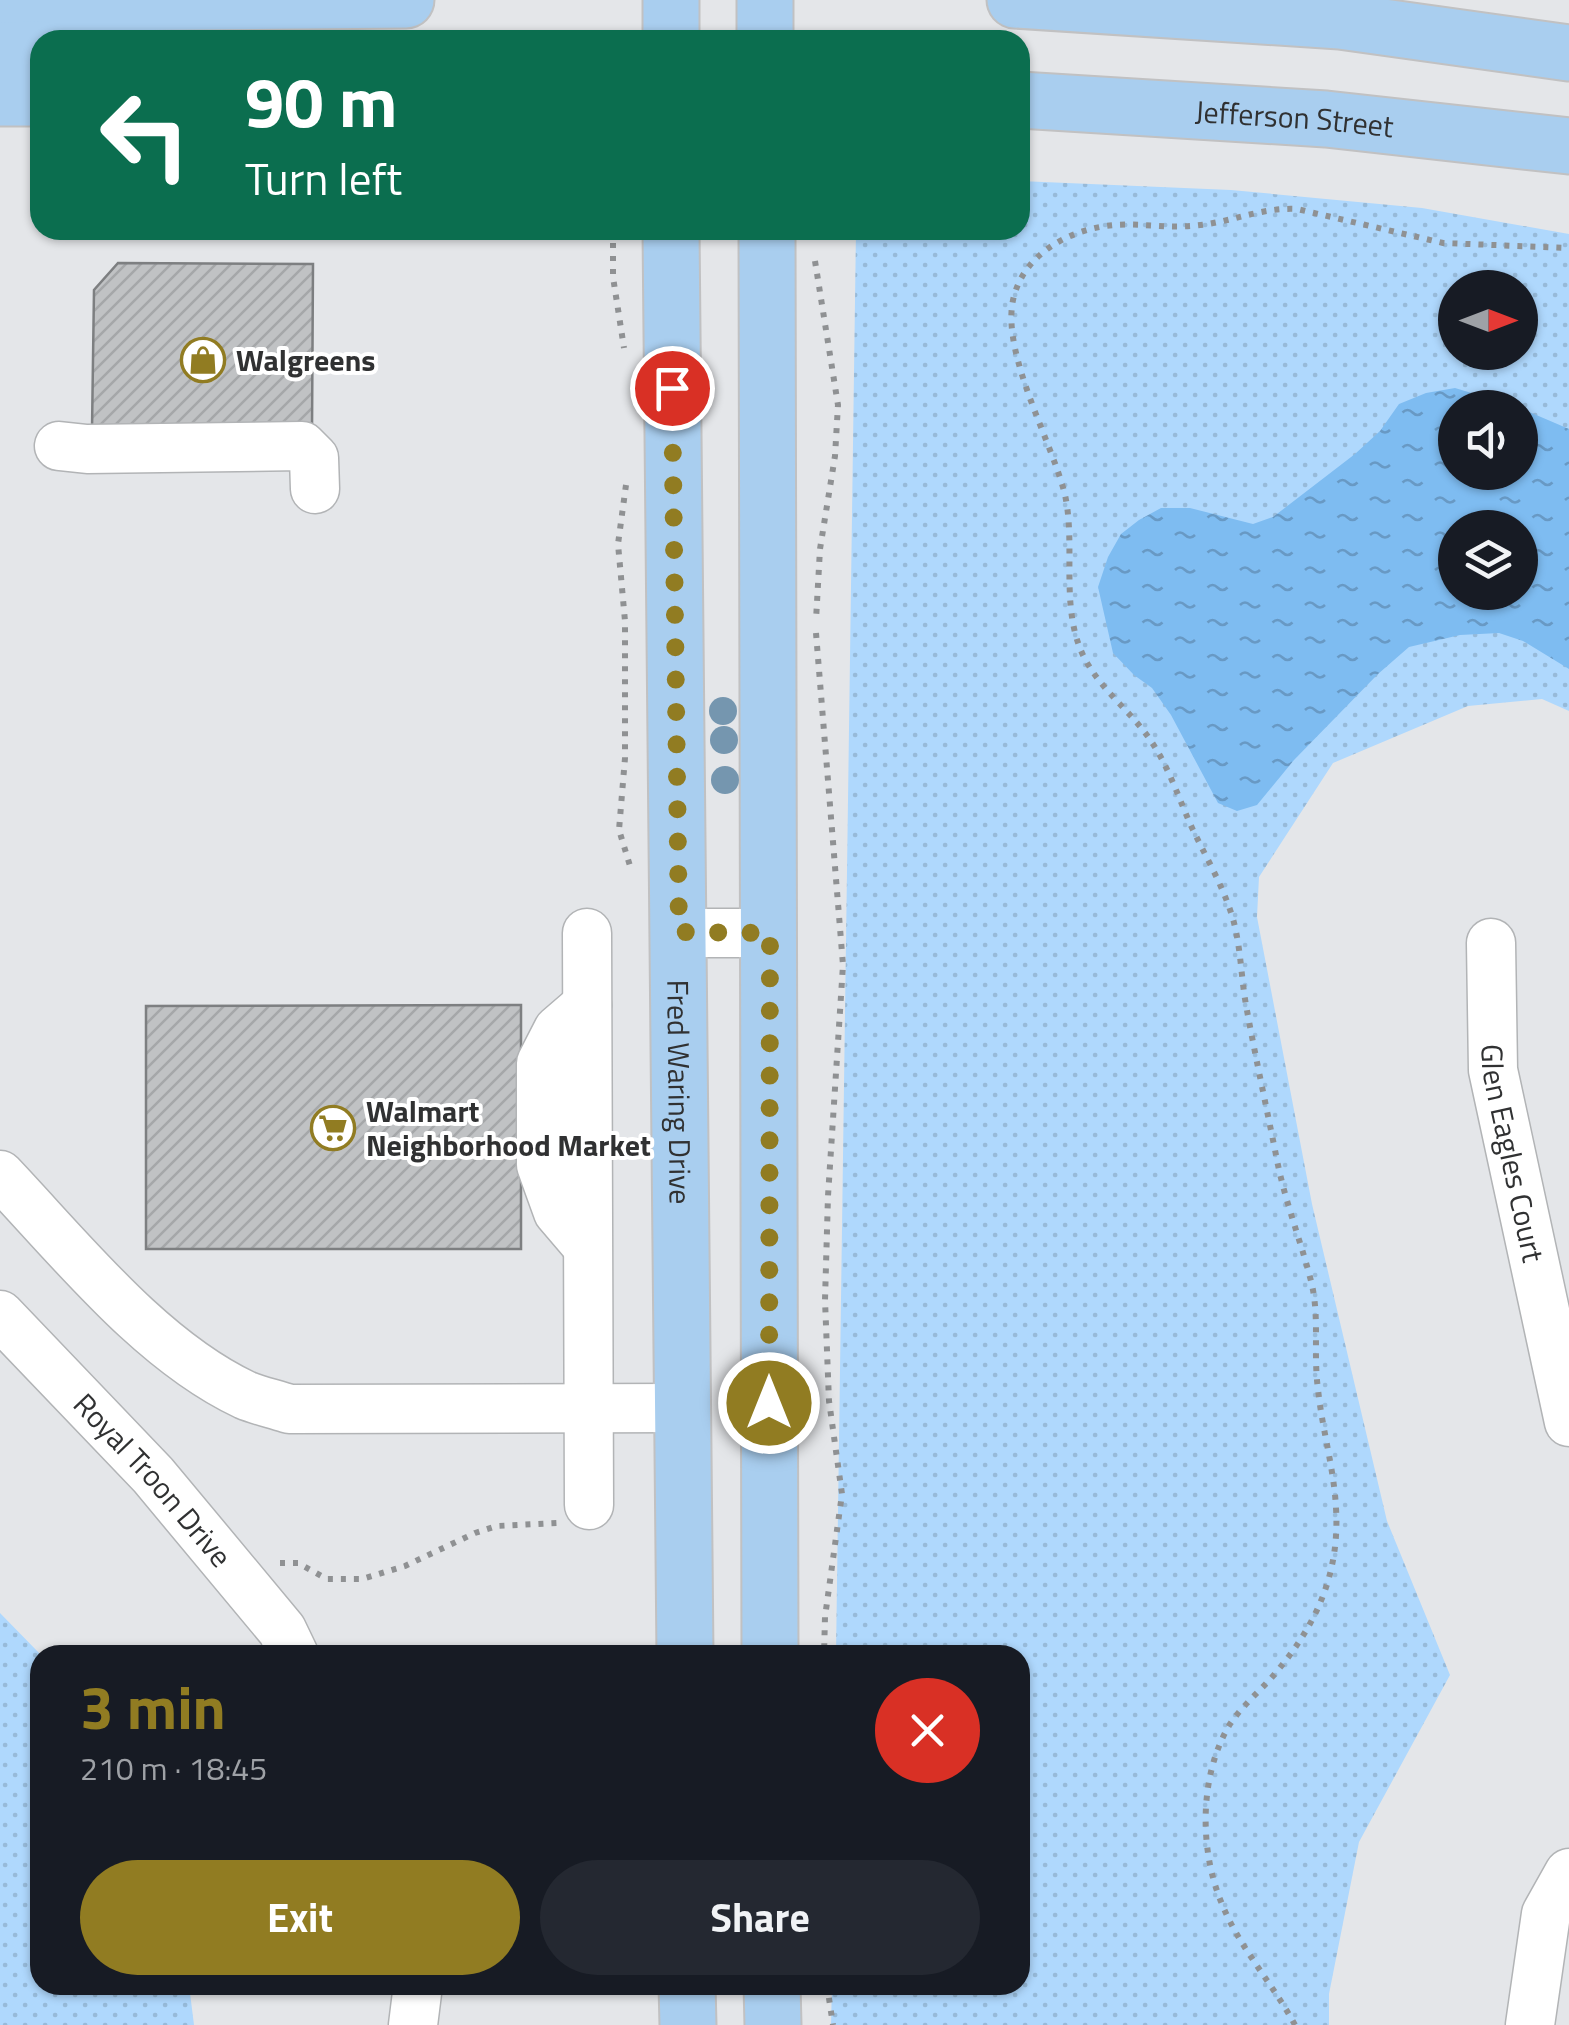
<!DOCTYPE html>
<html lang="en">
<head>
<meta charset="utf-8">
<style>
	body { margin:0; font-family:"Titillium Web",sans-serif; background:#242831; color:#f1f3f6; height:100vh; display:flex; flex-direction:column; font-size:38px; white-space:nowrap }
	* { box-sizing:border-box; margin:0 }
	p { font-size:32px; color:#9ea1a6 }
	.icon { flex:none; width:55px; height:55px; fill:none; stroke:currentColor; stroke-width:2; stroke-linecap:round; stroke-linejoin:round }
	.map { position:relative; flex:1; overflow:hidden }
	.side { position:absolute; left:30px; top:1645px; width:1000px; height:350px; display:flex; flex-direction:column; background:#171b24; border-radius:30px; box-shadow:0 2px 8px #0004 }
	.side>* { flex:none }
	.hud { position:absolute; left:30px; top:30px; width:1000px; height:210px; border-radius:30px; box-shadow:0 2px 8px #0004; background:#0b6e4f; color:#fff; overflow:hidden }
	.needle { width:65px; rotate:90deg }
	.controls { position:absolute; left:1438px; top:270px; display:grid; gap:20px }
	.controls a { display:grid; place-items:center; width:100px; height:100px; border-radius:50%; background:#171b24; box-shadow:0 2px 8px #0004; font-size:50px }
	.pin { position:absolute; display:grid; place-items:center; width:85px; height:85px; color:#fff; margin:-42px; border:5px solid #fff; border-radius:50%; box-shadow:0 2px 10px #0007 }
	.me { position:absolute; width:110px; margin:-55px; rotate:0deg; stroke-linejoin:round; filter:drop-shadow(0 0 8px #0008) }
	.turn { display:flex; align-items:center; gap:35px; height:210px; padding:0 50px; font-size:45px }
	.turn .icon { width:130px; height:130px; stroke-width:2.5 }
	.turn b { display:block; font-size:70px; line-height:85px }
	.round { display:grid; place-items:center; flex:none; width:105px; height:105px; border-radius:52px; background:#242831 }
	.overview { display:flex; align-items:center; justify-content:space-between; height:170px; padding:0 50px }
	h1 { font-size:60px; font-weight:700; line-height:75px; color:#917c22 }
	.primary-button { display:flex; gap:20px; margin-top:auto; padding:20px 50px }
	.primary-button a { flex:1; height:115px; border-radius:60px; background:#917c22; color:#fff; font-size:40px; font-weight:700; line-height:115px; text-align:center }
	.primary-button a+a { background:#242831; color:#f1f3f6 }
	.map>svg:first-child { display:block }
	.grass { fill:url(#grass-dots); fill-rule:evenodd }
	.water { fill:url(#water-ripples); fill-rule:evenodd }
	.building { fill:url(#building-hatch); stroke:#7d7f81; stroke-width:2.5 }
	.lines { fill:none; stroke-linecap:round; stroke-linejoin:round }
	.minor-casing { stroke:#b2b4b6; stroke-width:51 }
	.major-casing { stroke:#c1c1c2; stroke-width:59 }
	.path { stroke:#8f9193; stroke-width:6; stroke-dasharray:5 8; stroke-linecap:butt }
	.minor { stroke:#fff; stroke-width:48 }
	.major { stroke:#a9ceef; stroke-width:55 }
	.tree { fill:#7596af }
	.route { stroke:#917c22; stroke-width:18; stroke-dasharray:0 32.4 }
	.labels { text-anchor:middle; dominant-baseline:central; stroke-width:8; stroke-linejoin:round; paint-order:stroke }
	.street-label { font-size:30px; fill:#303132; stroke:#fff }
	.poi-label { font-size:30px; font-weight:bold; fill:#303132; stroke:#fff; text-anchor:start }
</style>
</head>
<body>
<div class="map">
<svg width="1569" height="2025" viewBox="0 0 1569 2025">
	<defs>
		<pattern id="grass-dots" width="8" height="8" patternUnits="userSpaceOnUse" patternTransform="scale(2.5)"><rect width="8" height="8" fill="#afd8fd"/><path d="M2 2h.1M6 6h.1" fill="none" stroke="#97bad9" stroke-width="1.8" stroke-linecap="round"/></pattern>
		<pattern id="water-ripples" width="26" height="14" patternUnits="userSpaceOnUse" patternTransform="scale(2.5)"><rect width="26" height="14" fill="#7ebcf1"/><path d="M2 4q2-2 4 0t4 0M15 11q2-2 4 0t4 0" fill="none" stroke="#6899c4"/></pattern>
		<pattern id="building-hatch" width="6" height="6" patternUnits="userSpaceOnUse" patternTransform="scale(2.5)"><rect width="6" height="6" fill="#c0c2c4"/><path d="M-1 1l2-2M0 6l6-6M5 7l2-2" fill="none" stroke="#a5a7a9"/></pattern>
	</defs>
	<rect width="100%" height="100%" fill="#e4e6e9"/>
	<path class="grass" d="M1020,181L1231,190L1422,208L1569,234V711L1542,699L1468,706L1333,763L1259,877L1257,917L1312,1204L1387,1521L1450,1675L1359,1842L1329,1994V2025H831L832,1985H1020V1655H836L856,230H1020ZM1455,288H1520V352H1455ZM1455,408H1520V472H1455ZM1455,528H1520V592H1455Z
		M0,1613L41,1655L40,1985H189L194,2025H0Z"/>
	<path class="water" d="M1455,388L1518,407L1455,408V472H1520V408L1569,429V669L1523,641L1499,633L1460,635L1409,647L1378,674L1294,760L1257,805L1237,811L1218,803L1171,715L1152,688L1134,675L1113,653L1098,587L1108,557L1121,534L1139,520L1161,508H1190L1253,524L1273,517L1355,454L1380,431L1399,404L1426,393ZM1455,528H1520V592H1455Z"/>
	<path class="building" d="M118,263L313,264L312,431L92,430L94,290Z
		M521,1005V1249H146V1006Z"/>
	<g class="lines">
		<defs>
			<g id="minor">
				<path d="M59,446L87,449L302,446L314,458L315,489"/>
				<path d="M587,933L589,1505"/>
				<path d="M679,933H770"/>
				<path id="s1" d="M1491,943L1493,1070L1569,1422"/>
				<path d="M587,1005L558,1030L541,1063V1165L558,1212L587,1246"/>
				<path d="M0,1175C71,1250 151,1351 245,1395C259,1401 275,1404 289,1409L683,1408"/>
				<path id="s2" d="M0,1315L153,1475L282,1630L294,1655"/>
				<path d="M413,2025L418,1985"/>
				<path d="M1530,2025L1546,1914L1569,1873"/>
			</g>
			<g id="major">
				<path d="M671,0V40"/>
				<path d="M765,0V40"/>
				<path d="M1015,0L1340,21L1569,53"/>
				<path d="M0,4L406,0"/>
				<path d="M0,50L40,49"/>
				<path d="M0,98H40"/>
				<path id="s3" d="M1020,100L1326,119L1569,146"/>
				<path id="s4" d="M671,230L685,1655"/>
				<path d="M767,230L770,1655"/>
				<path d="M687,1985L688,2025"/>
				<path d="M772,1985L773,2025"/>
			</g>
		</defs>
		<use href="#minor" class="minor-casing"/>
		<use href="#major" class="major-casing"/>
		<path class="path" d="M613,230V277L624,348
			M815,261L838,405L835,456L820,549L816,620
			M626,485L618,544L625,621V758L619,830L631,869
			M816,633L843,965L828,1196L825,1300L829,1401L842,1494L825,1617L824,1655
			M280,1563H298L327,1579H362L405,1566L475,1533L497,1526L557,1523
			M827,1985L833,2025
			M1295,2025C1273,1984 1239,1947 1222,1904C1199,1850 1199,1775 1230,1724C1242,1706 1259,1692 1273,1676C1316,1626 1340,1574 1336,1508C1334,1468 1322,1429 1318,1389C1313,1353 1320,1316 1311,1281C1300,1238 1284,1199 1276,1155C1266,1105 1255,1055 1246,1005C1241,977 1241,948 1233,919C1224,888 1207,859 1193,830C1179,800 1170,769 1151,741C1133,714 1106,694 1089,666C1057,615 1077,550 1065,495C1052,441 999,350 1014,296C1026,252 1071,229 1114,225C1139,223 1165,228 1190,226C1228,224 1259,207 1297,209L1443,243L1569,248"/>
		<use href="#minor" class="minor"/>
		<use href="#major" class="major"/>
	</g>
	<g class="tree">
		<circle cx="723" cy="711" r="14"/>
		<circle cx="724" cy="740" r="14"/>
		<circle cx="725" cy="780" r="14"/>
	</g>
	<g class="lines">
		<path class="route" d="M672,388L679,932L770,933L769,1403"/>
	</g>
	<defs>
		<symbol id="shop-ring" viewBox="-11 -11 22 22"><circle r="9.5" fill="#fff" stroke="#917c22" stroke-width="1.5"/><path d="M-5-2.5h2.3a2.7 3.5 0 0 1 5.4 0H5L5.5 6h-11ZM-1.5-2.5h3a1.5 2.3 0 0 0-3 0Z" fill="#917c22"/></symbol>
		<symbol id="supermarket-ring" viewBox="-11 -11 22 22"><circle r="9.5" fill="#fff" stroke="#917c22" stroke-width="1.5"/><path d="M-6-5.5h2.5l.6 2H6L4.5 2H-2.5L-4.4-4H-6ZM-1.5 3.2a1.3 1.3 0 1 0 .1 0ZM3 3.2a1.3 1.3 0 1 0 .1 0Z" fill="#917c22"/></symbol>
	</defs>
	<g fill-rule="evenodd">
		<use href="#shop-ring" x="178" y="335" width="50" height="50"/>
		<use href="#supermarket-ring" x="308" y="1103" width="50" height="50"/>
	</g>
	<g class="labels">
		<g class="street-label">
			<text stroke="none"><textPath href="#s3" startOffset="275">Jefferson Street</textPath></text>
			<text stroke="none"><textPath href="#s4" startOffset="862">Fred Waring Drive</textPath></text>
			<text stroke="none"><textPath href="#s1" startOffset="212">Glen Eagles Court</textPath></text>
			<text stroke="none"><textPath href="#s2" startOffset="225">Royal Troon Drive</textPath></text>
		</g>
		<g class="poi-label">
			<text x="236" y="360">Walgreens</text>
			<text x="366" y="1111">Walmart<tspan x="366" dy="34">Neighborhood Market</tspan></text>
		</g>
	</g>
</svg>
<div class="controls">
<a><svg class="needle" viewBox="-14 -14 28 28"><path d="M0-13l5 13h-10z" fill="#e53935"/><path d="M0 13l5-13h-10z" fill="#9ea1a6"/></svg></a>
<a><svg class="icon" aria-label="sound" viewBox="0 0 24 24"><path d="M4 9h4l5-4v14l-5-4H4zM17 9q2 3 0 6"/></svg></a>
<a><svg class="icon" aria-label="layers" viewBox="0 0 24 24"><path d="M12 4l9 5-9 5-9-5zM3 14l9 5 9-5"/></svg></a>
</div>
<div class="pin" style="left:672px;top:388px;background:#d93025"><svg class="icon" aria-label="arrive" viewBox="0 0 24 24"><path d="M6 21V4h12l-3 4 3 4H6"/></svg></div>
<svg class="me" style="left:769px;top:1403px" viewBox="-20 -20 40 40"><circle r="17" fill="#917c22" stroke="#fff" stroke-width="3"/><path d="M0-11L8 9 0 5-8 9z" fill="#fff"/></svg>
<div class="hud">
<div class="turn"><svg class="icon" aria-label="left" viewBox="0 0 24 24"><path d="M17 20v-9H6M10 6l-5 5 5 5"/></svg><div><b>90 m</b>Turn left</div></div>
</div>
<section class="side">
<div class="overview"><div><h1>3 min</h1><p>210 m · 18:45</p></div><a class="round" style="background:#d93025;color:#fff"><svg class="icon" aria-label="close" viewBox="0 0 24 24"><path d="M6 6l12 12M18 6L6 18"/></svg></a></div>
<div class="primary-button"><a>Exit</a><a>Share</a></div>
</section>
</div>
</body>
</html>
